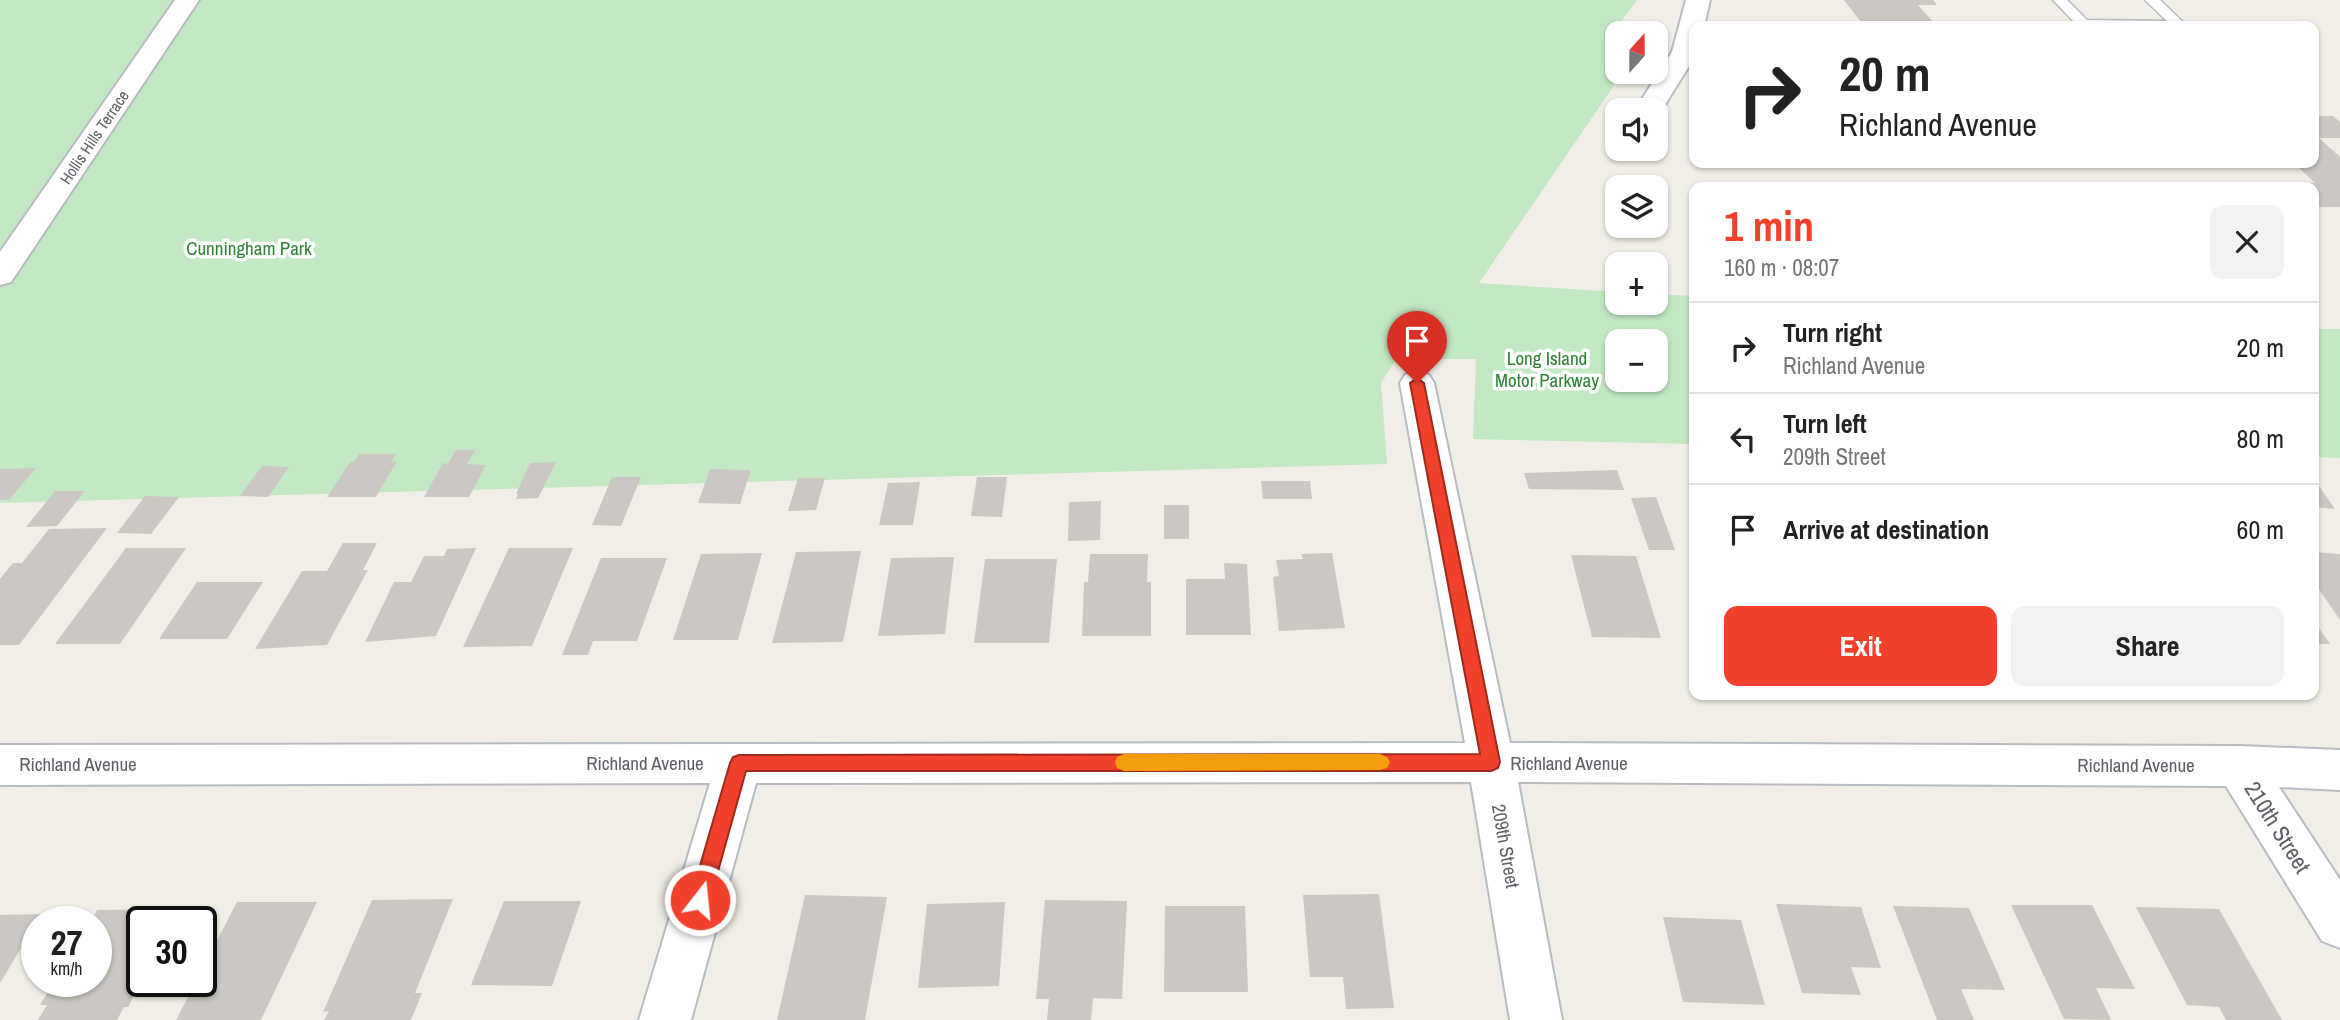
<!DOCTYPE html>
<html lang="en">
<head>
<meta charset="utf-8">
<style>
	body { margin:0; font-family:"Archivo Narrow",sans-serif; background:#f2f2f2; color:#222; height:100vh; display:flex; flex-direction:column; font-size:26px; white-space:nowrap }
	* { box-sizing:border-box; margin:0 }
	p { font-size:23px; color:#767676 }
	.icon { flex:none; width:38px; height:38px; fill:none; stroke:currentColor; stroke-width:2; stroke-linecap:round; stroke-linejoin:round }
	.map { position:relative; flex:1; overflow:hidden }
	.panel { position:absolute; left:1689px; top:182px; width:630px; height:518px; display:flex; flex-direction:column; background:#fff; border-radius:14px; box-shadow:0 2px 5px #0004 }
	.panel>* { flex:none }
	.guide { position:absolute; left:1689px; top:21px; width:630px; height:147px; border-radius:14px; box-shadow:0 2px 5px #0004; background:#fff; color:#222; overflow:hidden }
	.needle { width:46px; rotate:21deg }
	.controls { position:absolute; left:1605px; top:21px; display:grid; gap:14px }
	.controls a { display:grid; place-items:center; width:63px; height:63px; border-radius:14px; background:#fff; box-shadow:0 2px 5px #0004; font-size:35px }
	.speed { position:absolute; left:21px; top:906px; display:flex; gap:14px; font-size:35px; font-weight:700; text-align:center }
	.speed>* { display:grid; place-content:center; width:91px; height:91px; border-radius:50%; background:#fff; box-shadow:0 2px 5px #0004; line-height:1 }
	.speed small { font-size:18px; font-weight:400 }
	.speed .limit { border:4px solid #111; border-radius:10px; background:#fff; color:#111 }
	.pin { position:absolute; display:grid; place-items:center; width:60px; height:60px; color:#fff; margin:-72px -30px; border-radius:50% 50% 50% 0; rotate:-45deg; box-shadow:0 0 7px #0007 }
	.pin .icon { rotate:45deg }
	.me { position:absolute; width:77px; margin:-38px; rotate:16deg; stroke-linejoin:round; filter:drop-shadow(0 0 5px #0008) }
	.turn { display:flex; align-items:center; gap:24px; height:147px; padding:0 35px; font-size:32px }
	.turn .icon { width:91px; height:91px; stroke-width:2.5 }
	.turn b { display:block; font-size:49px; line-height:60px }
	.round { display:grid; place-items:center; flex:none; width:74px; height:74px; border-radius:14px; background:#f2f2f2 }
	.summary { display:flex; align-items:center; justify-content:space-between; height:119px; padding:0 35px }
	h1 { font-size:42px; font-weight:700; line-height:52px; color:#f1402b }
	.cta { display:flex; gap:14px; margin-top:auto; padding:14px 35px }
	.cta a { flex:1; height:80px; border-radius:14px; background:#f1402b; color:#fff; font-size:28px; font-weight:700; line-height:80px; text-align:center }
	.cta a+a { background:#f2f2f2; color:#222 }
	ul { padding:0; list-style:none }
	li { display:flex; align-items:center; gap:21px; height:91px; padding:0 35px; border-top:2px solid #e0e0e0 }
	li div { flex:1 }
	li b { display:block; font-size:26px }
	li em { font-style:normal }
	.map>svg:first-child { display:block }
	.green { fill:#c2e9c3; fill-rule:evenodd }
	.building { fill:#cbc8c3 }
	.lines { fill:none; stroke-linecap:round; stroke-linejoin:round }
	.lane-casing { stroke:#b8bbc0; stroke-width:3 }
	.street-casing { stroke:#b8bbc0; stroke-width:4 }
	.lane { fill:#fff; fill-rule:evenodd }
	.street { fill:#fff; fill-rule:evenodd }
	.route { fill:#f1402b; stroke:#9d2a1c; stroke-width:2 }
	.slow { fill:#f59e0b }
	.labels { text-anchor:middle; dominant-baseline:central; stroke-width:7; stroke-linejoin:round; paint-order:stroke }
	.far-street-label { font-size:16px; fill:#5d6167; stroke:#fff }
	.park-label { font-size:19px; fill:#308236; stroke:#fff }
	.street-label { font-size:19px; fill:#5d6167; stroke:#fff }
	.near-street-label { font-size:23px; fill:#5d6167; stroke:#fff }
</style>
</head>
<body>
<div class="map">
<svg width="2340" height="1020" viewBox="0 0 2340 1020">
	<rect width="100%" height="100%" fill="#f0eee6"/>
	<path class="green" d="M0,0H1637L1615,30L1613,87L1479,283L1617,292V303H1656V294L1694,296V444L1473,439L1476,359H1396L1381,383L1387,464L0,503ZM1617,341H1656V380H1617Z
		M2314,329H2340V458L2314,457Z"/>
	<path class="building" d="M1844,0H1933L1937,5H1918L1933,22L1860,21Z
		M2314,116H2333L2340,122V138H2319L2340,157V207H2314V187H2287L2282,182L2315,183L2294,163H2314Z
		M456,450H475L467,464L486,465L469,497H424L443,463L448,464Z
		M359,454H396L391,462L397,461L376,497H327L350,462H354Z
		M556,462L538,498L516,499L518,494H516L530,463Z
		M262,466L289,467L268,497L240,496Z
		M36,468L9,500H0V469Z
		M710,469L751,470L740,504L698,503Z
		M1617,470L1624,490L1529,489L1524,473Z
		M612,477H641L621,526L592,525Z
		M977,477H1007L1002,517L971,516Z
		M798,478H825L816,510L788,511Z
		M2314,479L2335,509L2314,507Z
		M1261,481H1310L1312,499H1263Z
		M920,482L913,525H879L888,483Z
		M55,491H85L57,526L26,527Z
		M145,496L179,497L151,534L117,533Z
		M1656,497L1675,550H1649L1631,498Z
		M1101,501L1100,540L1068,541L1069,502Z
		M1164,505H1189V539H1164Z
		M107,528L19,645H0V579L13,563H22L49,529Z
		M343,543H377L363,570H368L327,645L255,649L302,571H327Z
		M126,548H186L120,644H55Z
		M476,548L436,636L365,642L394,582H411L424,556H444L447,549Z
		M509,548H573L532,646L463,647Z
		M861,551L843,642L772,643L796,552Z
		M2314,552L2340,554V620L2314,582Z
		M762,553L738,640H673L701,554Z
		M1332,553L1345,628L1279,631L1273,577L1279,576L1276,560L1303,559L1301,554Z
		M1090,554H1148L1147,582H1151V636H1082L1084,582H1088Z
		M1571,555L1636,556L1661,638L1592,637Z
		M954,557L945,634L878,636L891,558Z
		M601,558H667L637,641H593L588,655H562Z
		M985,559H1057L1049,643H974Z
		M1224,563L1247,564L1251,635H1186V579H1225Z
		M197,582H263L227,639H159Z
		M2314,621L2330,644H2314Z
		M1379,894L1394,1008L1346,1009L1343,977H1310L1303,895Z
		M805,895L887,897L865,1020H777Z
		M453,899L415,993H422L411,1020H324L329,1011L323,1012L372,900Z
		M1045,900L1127,901L1122,999L1093,998L1091,1020H1047L1049,999H1036Z
		M504,901H581L552,986L471,985Z
		M237,902H317L261,1020H176L196,982H201V971Z
		M1005,902L999,986L918,988L927,904Z
		M1776,904L1861,907L1881,968L1851,967L1861,995L1802,993Z
		M2011,905H2092L2135,989L2096,988L2111,1020L2064,1019Z
		M1165,906H1245L1248,992H1164Z
		M1893,906L1969,908L2005,990L1961,989L1974,1020H1937Z
		M2136,907L2219,909L2282,1020H2226L2219,1007L2187,1005Z
		M181,909L174,922H142V981L128,1007H124L117,1020H38L47,1005H40L54,982H96V922H90L97,910Z
		M42,914L37,922L0,983V915Z
		M1663,917L1741,920L1765,1005L1683,1002Z"/>
	<g class="lines">
		<defs>
			<path id="lane" d="M2053,0H2067L2087,20L2167,21L2145,0H2160L2186,25L2078,26Z"/>
			<path id="street" d="M175,0H199L11,282L0,285V252Z
				M1686,0H1710L1704,26H1694V58L1658,116H1656V110H1635L1672,52Z
				M1417,371L1429,375L1434,383L1510,743L2239,746L2340,750V790L2279,787L2340,880V948L2322,941L2226,786L1518,782L1562,1020H1510L1471,782L756,783L691,1020H639L710,783L0,785V745L1465,743L1400,383L1405,375Z"/>
		</defs>
		<use href="#lane" class="lane-casing"/>
		<use href="#street" class="street-casing"/>
		<use href="#lane" class="lane"/>
		<use href="#street" class="street"/>
	</g>
	<path class="route" d="M1417,378L1424,383L1500,762L1498,768L1491,771H746L710,900L707,907L700,909L693,907L690,900L730,763L733,757L739,755L1480,754L1410,383Z"/>
	<path class="slow" d="M1124,754H1380L1387,757L1390,762L1387,768L1380,770L1124,771L1117,768L1115,762L1117,757Z"/>
	<g class="labels">
		<g class="far-street-label">
			<text transform="translate(94 137) rotate(-56)">Hollis Hills Terrace</text>
		</g>
		<g class="park-label">
			<text x="249" y="248">Cunningham Park</text>
			<text x="1547" y="358">Long Island<tspan x="1547" dy="22">Motor Parkway</tspan></text>
		</g>
		<g class="street-label">
			<text x="645" y="763">Richland Avenue</text>
			<text x="1569" y="763">Richland Avenue</text>
			<text x="78" y="764">Richland Avenue</text>
			<text x="2136" y="765">Richland Avenue</text>
			<text transform="translate(1506 846) rotate(80)">209th Street</text>
		</g>
		<g class="near-street-label">
			<text transform="translate(2278 827) rotate(58)">210th Street</text>
		</g>
	</g>
</svg>
<div class="controls">
<a><svg class="needle" viewBox="-14 -14 28 28"><path d="M0-13l5 13h-10z" fill="#e53935"/><path d="M0 13l5-13h-10z" fill="#767676"/></svg></a>
<a><svg class="icon" aria-label="sound" viewBox="0 0 24 24"><path d="M4 9h4l5-4v14l-5-4H4zM17 9q2 3 0 6"/></svg></a>
<a><svg class="icon" aria-label="layers" viewBox="0 0 24 24"><path d="M12 4l9 5-9 5-9-5zM3 14l9 5 9-5"/></svg></a>
<a>+</a>
<a>−</a>
</div>
<div class="speed"><div>27<small>km/h</small></div><div class="limit">30</div></div>
<div class="pin" style="left:1417px;top:383px;background:#d93025"><svg class="icon" aria-label="arrive" viewBox="0 0 24 24"><path d="M6 21V4h12l-3 4 3 4H6"/></svg></div>
<svg class="me" style="left:700px;top:900px" viewBox="-20 -20 40 40"><circle r="17" fill="#f1402b" stroke="#fff" stroke-width="3"/><path d="M0-11L8 9 0 5-8 9z" fill="#fff"/></svg>
<div class="guide">
<div class="turn"><svg class="icon" aria-label="right" viewBox="0 0 24 24"><path d="M7 20v-9h11M14 6l5 5-5 5"/></svg><div><b>20 m</b>Richland Avenue</div></div>
</div>
<section class="panel">
<div class="summary"><div><h1>1 min</h1><p>160 m · 08:07</p></div><a class="round"><svg class="icon" aria-label="close" viewBox="0 0 24 24"><path d="M6 6l12 12M18 6L6 18"/></svg></a></div>
<ul>
<li><svg class="icon" aria-label="right" viewBox="0 0 24 24"><path d="M7 20v-9h11M14 6l5 5-5 5"/></svg><div><b>Turn right</b><p>Richland Avenue</p></div><em>20 m</em></li>
<li><svg class="icon" aria-label="left" viewBox="0 0 24 24"><path d="M17 20v-9H6M10 6l-5 5 5 5"/></svg><div><b>Turn left</b><p>209th Street</p></div><em>80 m</em></li>
<li><svg class="icon" aria-label="arrive" viewBox="0 0 24 24"><path d="M6 21V4h12l-3 4 3 4H6"/></svg><div><b>Arrive at destination</b></div><em>60 m</em></li>
</ul>
<div class="cta"><a>Exit</a><a>Share</a></div>
</section>
</div>
</body>
</html>
